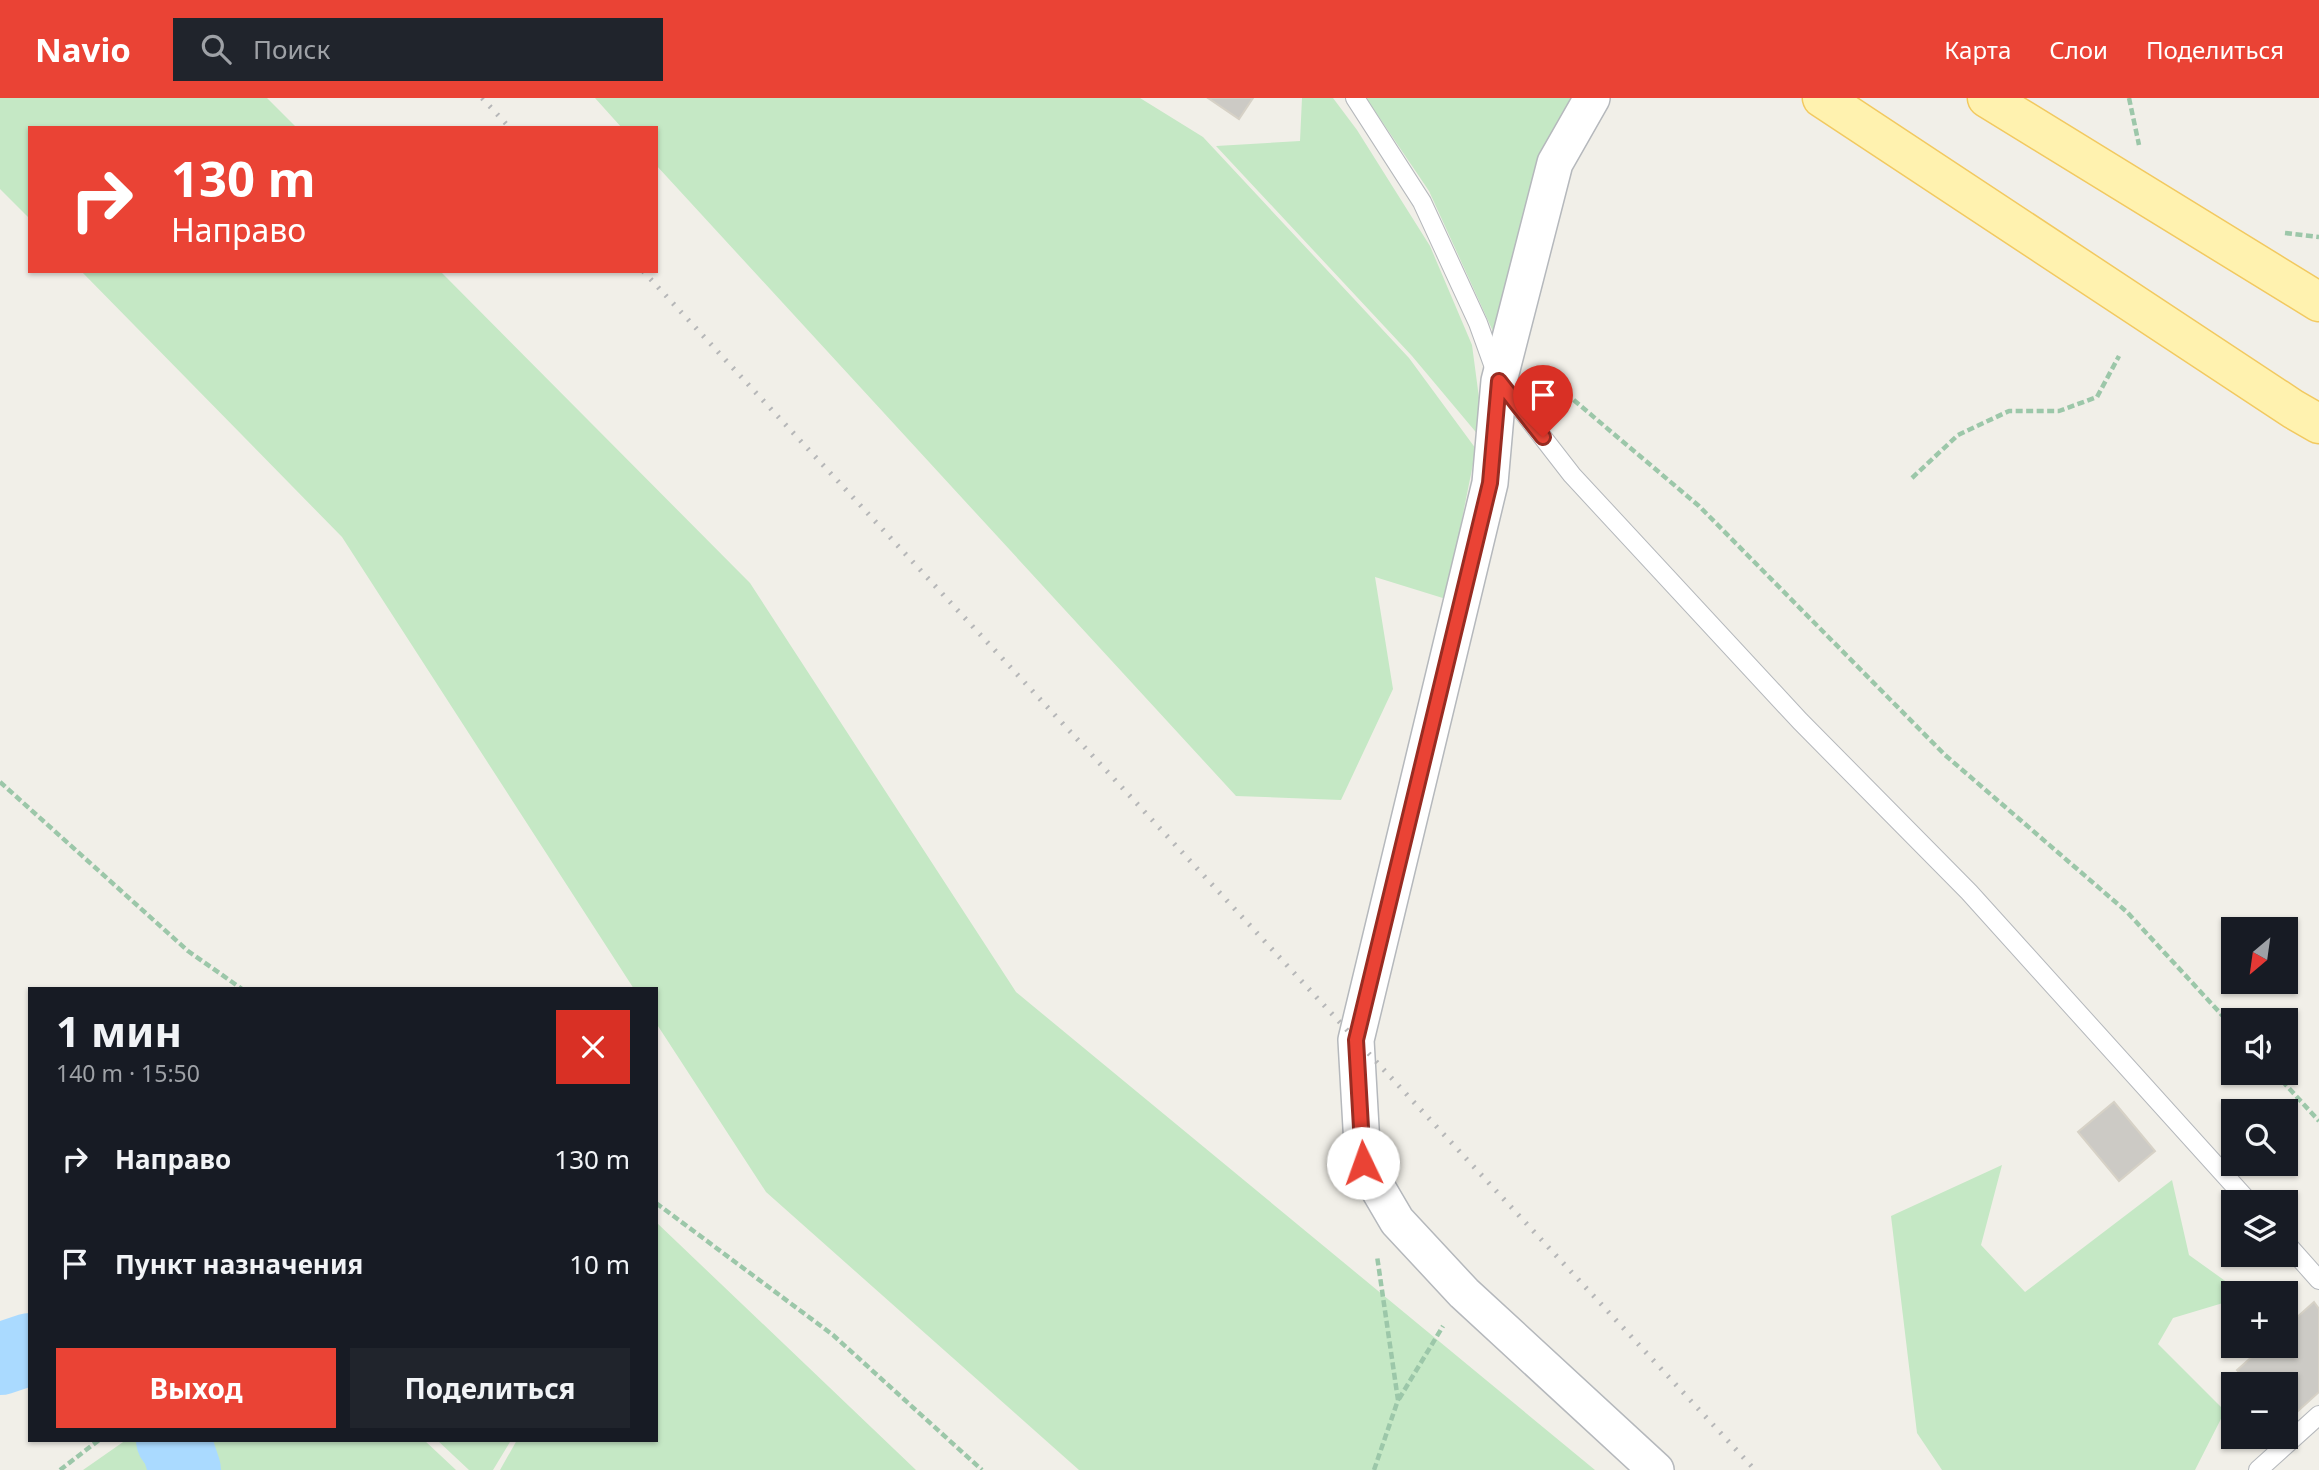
<!DOCTYPE html>
<html lang="ru">
<head>
<meta charset="utf-8">
<style>
	body { margin:0; font-family:"Noto Sans",sans-serif; background:#20242c; color:#f1f3f6; height:100vh; display:flex; flex-direction:column; font-size:26px; white-space:nowrap }
	* { box-sizing:border-box; margin:0 }
	p { font-size:23px; color:#9ea1a6 }
	.icon { flex:none; width:38px; height:38px; fill:none; stroke:currentColor; stroke-width:2; stroke-linecap:round; stroke-linejoin:round }
	.map { position:relative; flex:1; overflow:hidden }
	.details { position:absolute; left:28px; top:889px; width:630px; height:455px; display:flex; flex-direction:column; background:#171b24; border-radius:0px; box-shadow:0 2px 5px #0004 }
	.details>* { flex:none }
	.banner { position:absolute; left:28px; top:28px; width:630px; height:147px; border-radius:0px; box-shadow:0 2px 5px #0004; background:#ea4335; color:#fff; overflow:hidden }
	.needle { width:46px; rotate:209deg }
	.fabs { position:absolute; left:2221px; top:819px; display:grid; gap:14px }
	.fabs a { display:grid; place-items:center; width:77px; height:77px; border-radius:0px; background:#171b24; box-shadow:0 2px 5px #0004; font-size:35px }
	.pin { position:absolute; display:grid; place-items:center; width:60px; height:60px; color:#fff; margin:-72px -30px; border-radius:50% 50% 50% 0; rotate:-45deg; box-shadow:0 0 7px #0007 }
	.pin .icon { rotate:45deg }
	.me { position:absolute; width:77px; margin:-38px; rotate:357deg; stroke-linejoin:round; filter:drop-shadow(0 0 5px #0008) }
	.turn { display:flex; align-items:center; gap:24px; height:147px; padding:0 28px; font-size:32px }
	.turn .icon { width:91px; height:91px; stroke-width:2.5 }
	.turn b { display:block; font-size:49px; line-height:60px }
	.round { display:grid; place-items:center; flex:none; width:74px; height:74px; border-radius:0px; background:#20242c }
	.summary { display:flex; align-items:center; justify-content:space-between; height:119px; padding:0 28px }
	h1 { font-size:42px; font-weight:700; line-height:52px }
	.button { display:flex; gap:14px; margin-top:auto; padding:14px 28px }
	.button a { flex:1; height:80px; border-radius:0px; background:#ea4335; color:#fff; font-size:28px; font-weight:700; line-height:80px; text-align:center }
	.button a+a { background:#20242c; color:#f1f3f6 }
	ul { padding:0; list-style:none }
	li { display:flex; align-items:center; gap:21px; height:105px; padding:0 28px }
	li div { flex:1 }
	li b { display:block; font-size:26px }
	li em { font-style:normal }
	header { display:flex; align-items:center; gap:42px; box-sizing:border-box; height:98px; padding:0 35px; background:#ea4335; color:#fff }
	header strong { font-size:33px }
	nav { display:flex; gap:38px; margin-inline-start:auto; font-size:24px }
	.search { width:490px; height:63px; background:#20242c; display:flex; align-items:center; gap:18px; box-sizing:border-box; padding:0 24px; border-radius:0px; color:#9ea1a6; font-size:26px }
	.map>svg:first-child { display:block }
	.green { fill:#c5e8c5 }
	.lines { fill:none; stroke-linecap:round; stroke-linejoin:round }
	.river { stroke:#aadaff; stroke-width:72 }
	.building { fill:#cccac5; stroke:#d6d1c6; stroke-width:2 }
	.lane-casing { stroke:#b5b8bc; stroke-width:20 }
	.street-casing { stroke:#b5b8bc; stroke-width:38 }
	.primary-casing { stroke:#f2c960; stroke-width:41 }
	.path { stroke:#9cc7a9; stroke-width:4.5; stroke-dasharray:7 3.5; stroke-linecap:butt }
	.lane { stroke:#fff; stroke-width:18 }
	.street { stroke:#fff; stroke-width:35 }
	.primary { stroke:#fff2af; stroke-width:38 }
	.rail { stroke:#b6b7b8; stroke-width:5; stroke-dasharray:2 9; stroke-linecap:butt }
	.route-casing { stroke:#982c22; stroke-width:18 }
	.route { stroke:#ea4335; stroke-width:12 }
</style>
</head>
<body>
<header>
<strong>Navio</strong>
<div class="search"><svg class="icon" aria-label="search" viewBox="0 0 24 24"><circle cx="10" cy="10" r="6"/><path d="M15 15l6 6"/></svg>Поиск</div>
<nav><a>Карта</a><a>Слои</a><a>Поделиться</a></nav>
</header>
<div class="map">
<svg width="2319" height="1372" viewBox="0 0 2319 1372">
	<rect width="100%" height="100%" fill="#f1efe8"/>
	<path class="green" d="M0,0H267L297,30H30V121L0,91Z
		M595,0H1140L1203,39L1409,260L1476,351L1446,501L1375,479L1393,591L1341,702L1236,698L656,67V30H622Z
		M1302,0H1333L1357,32L1430,148L1472,247L1485,345L1412,258L1216,48L1300,43Z
		M1366,0H1581L1496,240L1429,93Z
		M81,173H440L750,485L1016,894L1595,1372H1079L766,1094L656,925V891H634L342,439Z
		M2002,1067L1981,1147L2025,1194L2172,1082L2189,1157L2242,1195H2233V1202L2173,1220L2158,1246L2225,1313L2195,1372H1942L1917,1335L1891,1118Z
		M656,1124L916,1372H500L517,1342H656Z
		M126,1342H149L163,1354L169,1372H83Z
		M191,1342H424L456,1372H201Z
		M437,1342H509L510,1344L493,1372H469Z"/>
	<g class="lines">
		<path class="river" d="M0,1261L30,1251
			M172,1342L177,1348L185,1372"/>
	</g>
	<path class="building" d="M1208,0H1253L1239,21Z
		M2114,1004L2155,1053L2119,1083L2078,1034Z
		M2314,1204L2319,1211V1294L2286,1324V1286H2250L2237,1272L2264,1248H2286V1229Z"/>
	<g class="lines">
		<defs>
			<path id="lane" d="M1355,0L1422,104L1478,225L1499,283L1572,377L1800,623L1969,794L2249,1104
				M2286,1145L2319,1182
				M2258,1372L2319,1317"/>
			<path id="street" d="M1592,0L1555,65L1499,283L1490,385L1356,942L1363,1065L1397,1123L1464,1195L1656,1372"/>
			<path id="primary" d="M1822,0L2293,311L2319,326
				M1987,0L2319,204"/>
		</defs>
		<use href="#lane" class="lane-casing"/>
		<use href="#street" class="street-casing"/>
		<use href="#primary" class="primary-casing"/>
		<path class="path" d="M2129,0L2139,47
			M2285,135L2319,139
			M1539,282H1550L1699,408L1945,657L2127,814L2233,929
			M1912,380L1958,337L2009,313H2059L2097,299L2119,258
			M0,684L188,853L242,891
			M2275,975L2319,1023
			M656,1105L833,1237L982,1372
			M1399,1301L1443,1228
			M60,1372L99,1342
			M1374,1372L1398,1302L1377,1158"/>
		<use href="#lane" class="lane"/>
		<use href="#street" class="street"/>
		<use href="#primary" class="primary"/>
		<path class="rail" d="M482,0L510,30
			M643,173L1755,1372"/>
	</g>
	<g class="lines">
		<defs>
			<path id="route" d="M1363,1065L1356,942L1490,385L1499,283L1543,339"/>
		</defs>
		<use href="#route" class="route-casing"/>
		<use href="#route" class="route"/>
	</g>
</svg>
<div class="fabs">
<a><svg class="needle" viewBox="-14 -14 28 28"><path d="M0-13l5 13h-10z" fill="#e53935"/><path d="M0 13l5-13h-10z" fill="#9ea1a6"/></svg></a>
<a><svg class="icon" aria-label="sound" viewBox="0 0 24 24"><path d="M4 9h4l5-4v14l-5-4H4zM17 9q2 3 0 6"/></svg></a>
<a><svg class="icon" aria-label="search" viewBox="0 0 24 24"><circle cx="10" cy="10" r="6"/><path d="M15 15l6 6"/></svg></a>
<a><svg class="icon" aria-label="layers" viewBox="0 0 24 24"><path d="M12 4l9 5-9 5-9-5zM3 14l9 5 9-5"/></svg></a>
<a>+</a>
<a>−</a>
</div>
<div class="pin" style="left:1543px;top:339px;background:#d93025"><svg class="icon" aria-label="arrive" viewBox="0 0 24 24"><path d="M6 21V4h12l-3 4 3 4H6"/></svg></div>
<svg class="me" style="left:1363px;top:1065px" viewBox="-20 -20 40 40"><circle r="19" fill="#fff"/><path d="M0-13L10 11 0 6-10 11z" fill="#ea4335"/></svg>
<div class="banner">
<div class="turn"><svg class="icon" aria-label="right" viewBox="0 0 24 24"><path d="M7 20v-9h11M14 6l5 5-5 5"/></svg><div><b>130 m</b>Направо</div></div>
</div>
<section class="details">
<div class="summary"><div><h1>1 мин</h1><p>140 m · 15:50</p></div><a class="round" style="background:#d93025;color:#fff"><svg class="icon" aria-label="close" viewBox="0 0 24 24"><path d="M6 6l12 12M18 6L6 18"/></svg></a></div>
<ul>
<li><svg class="icon" aria-label="right" viewBox="0 0 24 24"><path d="M7 20v-9h11M14 6l5 5-5 5"/></svg><div><b>Направо</b></div><em>130 m</em></li>
<li><svg class="icon" aria-label="arrive" viewBox="0 0 24 24"><path d="M6 21V4h12l-3 4 3 4H6"/></svg><div><b>Пункт назначения</b></div><em>10 m</em></li>
</ul>
<div class="button"><a>Выход</a><a>Поделиться</a></div>
</section>
</div>
</body>
</html>
